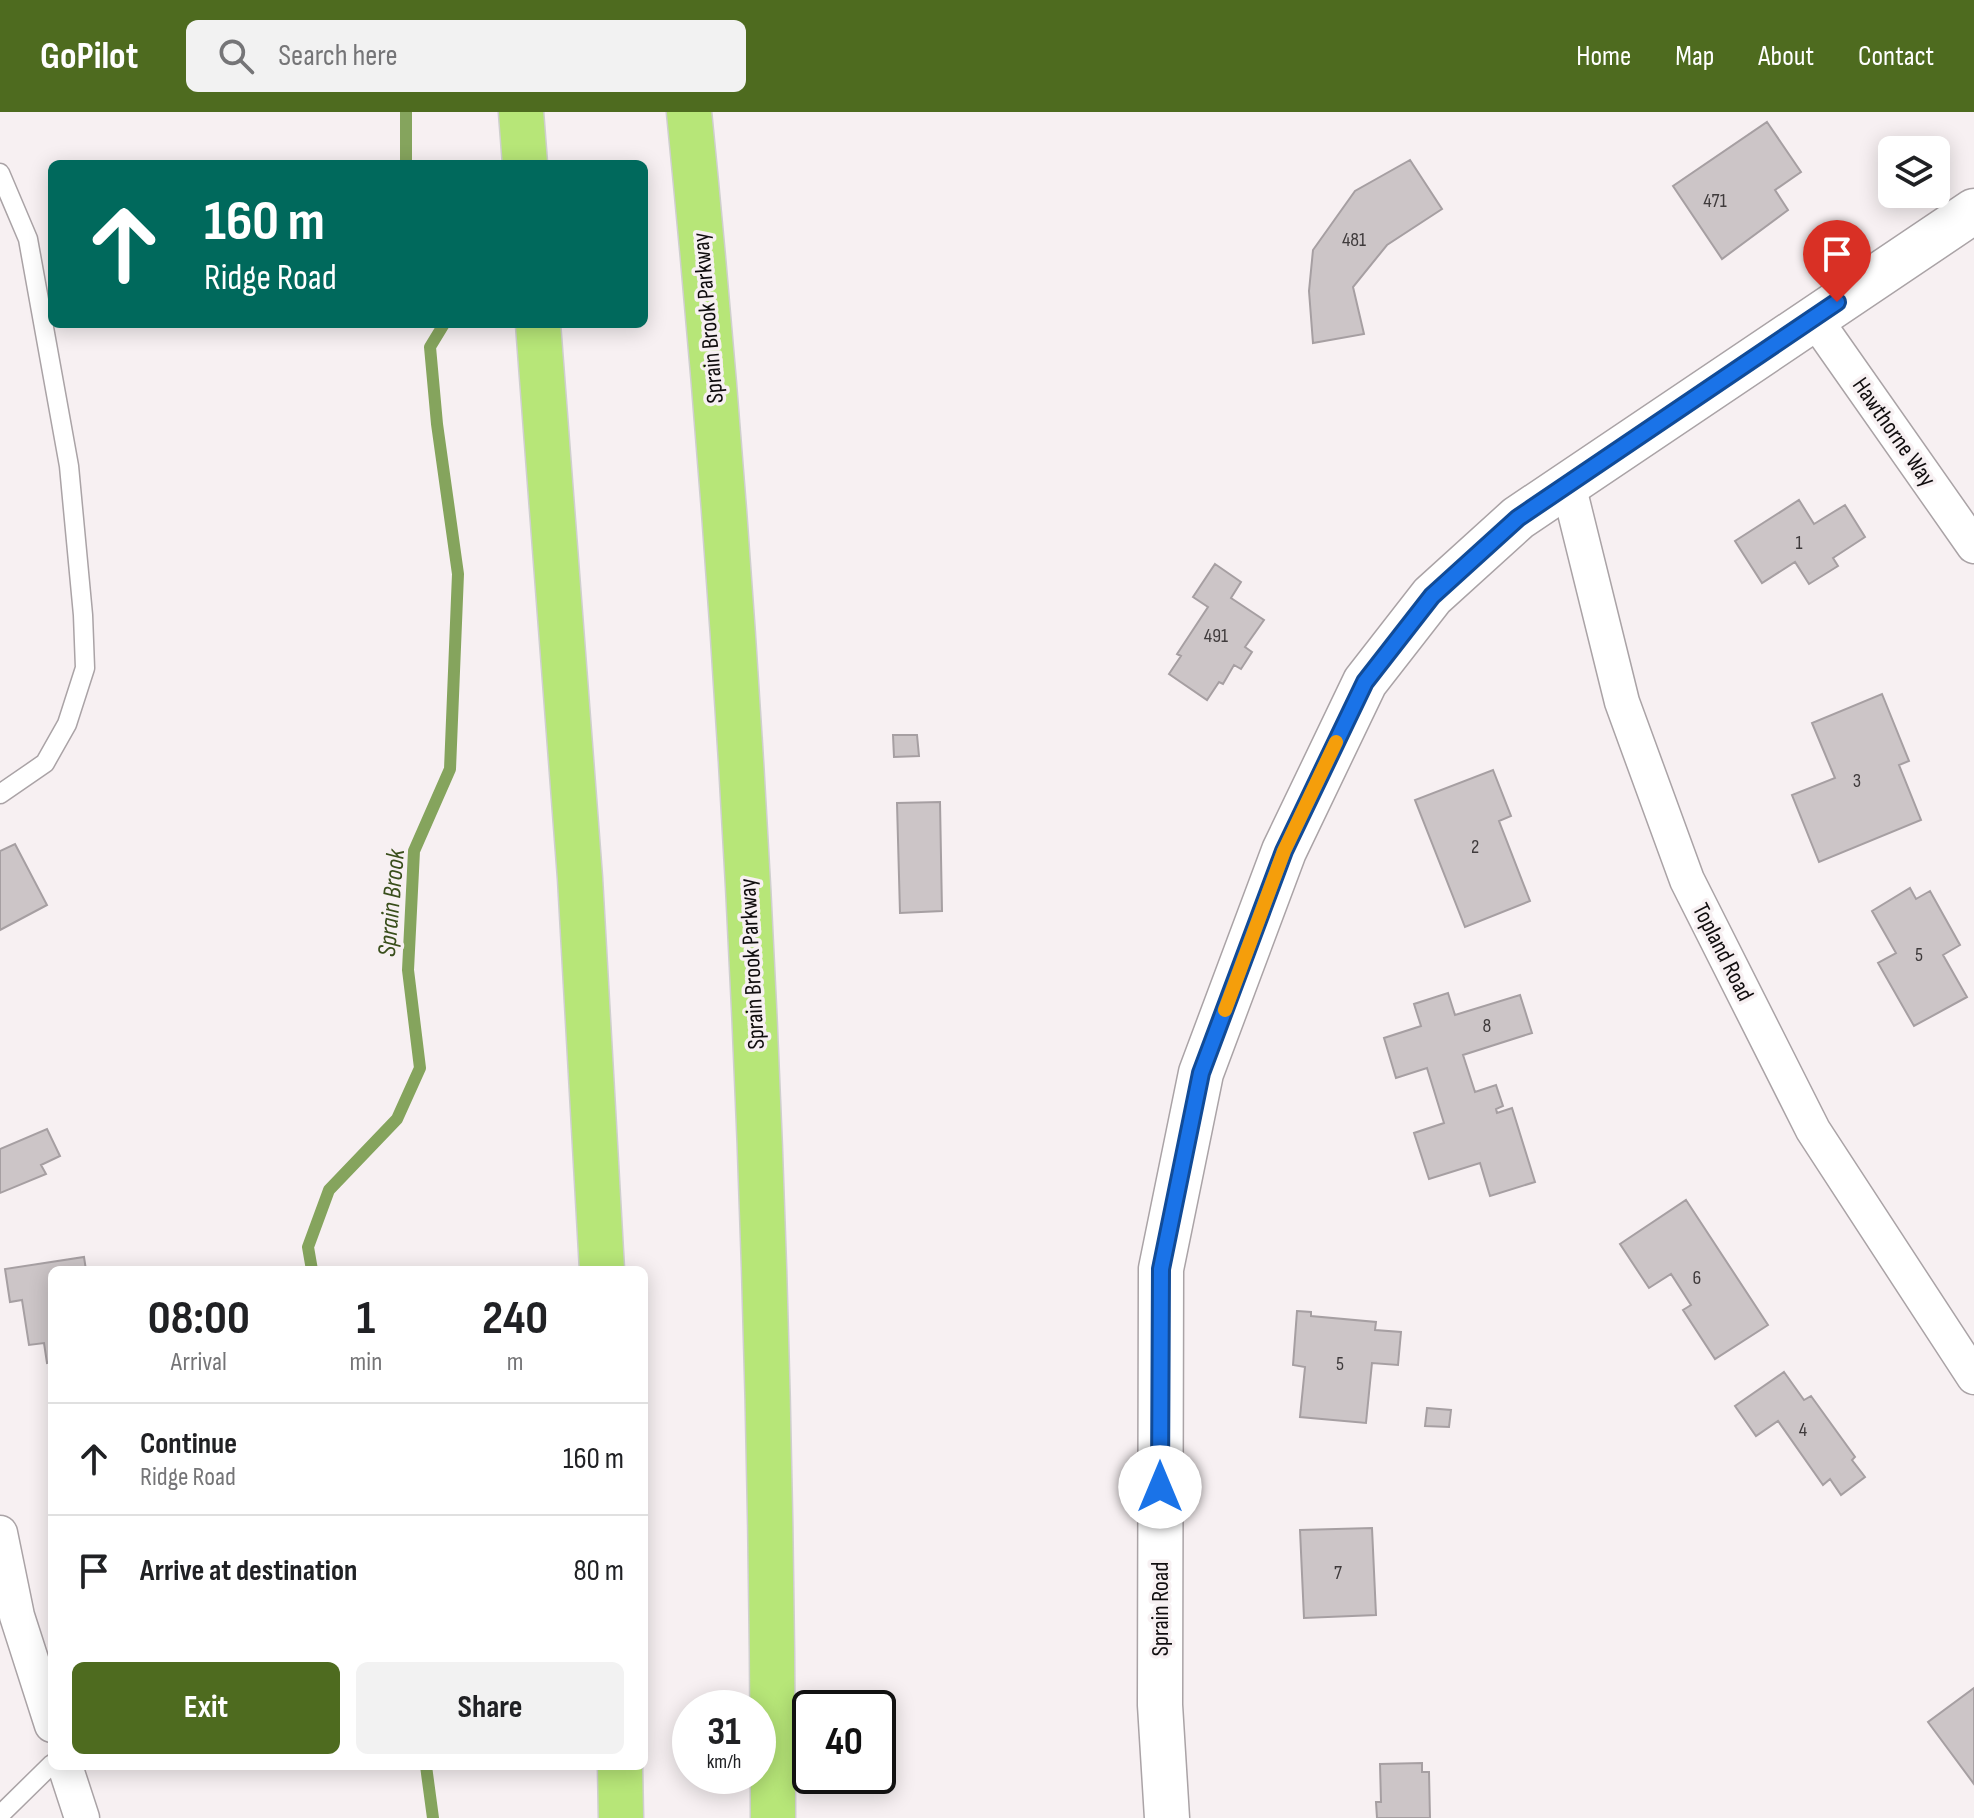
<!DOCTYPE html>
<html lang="en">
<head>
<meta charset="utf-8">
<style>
	body { margin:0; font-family:"Sofia Sans Condensed",sans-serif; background:#f2f2f2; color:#202124; height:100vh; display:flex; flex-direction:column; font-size:30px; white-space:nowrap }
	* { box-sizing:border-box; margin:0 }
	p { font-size:26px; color:#757577 }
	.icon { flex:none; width:44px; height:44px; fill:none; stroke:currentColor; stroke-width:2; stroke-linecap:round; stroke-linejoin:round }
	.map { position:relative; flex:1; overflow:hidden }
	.panel { position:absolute; left:48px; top:1154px; width:600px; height:504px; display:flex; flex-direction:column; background:#fff; border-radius:12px; box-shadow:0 4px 20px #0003 }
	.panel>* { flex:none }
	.top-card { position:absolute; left:48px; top:48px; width:600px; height:168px; border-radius:12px; box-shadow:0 4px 20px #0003; background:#00695c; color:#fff; overflow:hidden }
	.buttons { position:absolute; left:1878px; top:24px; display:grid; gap:16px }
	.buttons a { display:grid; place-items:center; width:72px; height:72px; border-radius:12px; background:#fff; box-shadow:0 4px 20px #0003; font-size:40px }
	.speed { position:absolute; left:672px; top:1578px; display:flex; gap:16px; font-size:40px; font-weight:700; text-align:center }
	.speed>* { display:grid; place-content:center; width:104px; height:104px; border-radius:50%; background:#fff; box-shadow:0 4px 20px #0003; line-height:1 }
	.speed small { font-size:20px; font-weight:400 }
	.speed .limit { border:4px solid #111; border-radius:12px; background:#fff; color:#111 }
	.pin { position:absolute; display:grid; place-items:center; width:68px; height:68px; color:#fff; margin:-82px -34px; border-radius:50% 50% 50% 0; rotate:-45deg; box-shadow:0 0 8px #0007 }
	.pin .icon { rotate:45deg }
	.me { position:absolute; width:88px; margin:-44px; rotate:0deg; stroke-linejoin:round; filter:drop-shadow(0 0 6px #0008) }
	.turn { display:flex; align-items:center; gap:28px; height:168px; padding:0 24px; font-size:36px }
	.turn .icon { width:104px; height:104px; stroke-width:2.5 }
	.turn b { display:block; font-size:56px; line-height:68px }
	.eta { display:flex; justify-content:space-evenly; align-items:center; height:136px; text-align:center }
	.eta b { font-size:48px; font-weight:700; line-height:56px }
	.action { display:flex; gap:16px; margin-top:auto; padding:16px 24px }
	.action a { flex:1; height:92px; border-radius:12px; background:#4e6b1f; color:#fff; font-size:32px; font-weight:700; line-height:92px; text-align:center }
	.action a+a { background:#f2f2f2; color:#202124 }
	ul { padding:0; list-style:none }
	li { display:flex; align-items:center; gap:24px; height:112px; padding:0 24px; border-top:2px solid #e0e0e0 }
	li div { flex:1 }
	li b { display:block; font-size:30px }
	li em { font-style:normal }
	header { display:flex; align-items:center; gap:48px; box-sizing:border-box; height:112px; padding:0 40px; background:#4e6b1f; color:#fff }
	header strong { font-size:38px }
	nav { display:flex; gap:44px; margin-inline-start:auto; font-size:28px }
	.search { width:560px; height:72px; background:#f2f2f2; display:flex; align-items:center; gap:20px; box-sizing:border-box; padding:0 28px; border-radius:12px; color:#757577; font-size:30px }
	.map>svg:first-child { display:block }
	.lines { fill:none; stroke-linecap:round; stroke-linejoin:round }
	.stream { stroke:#85a45d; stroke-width:12 }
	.building { fill:#ccc5c7; stroke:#a69fa2; stroke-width:2 }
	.service-casing { stroke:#aaa3a6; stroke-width:21 }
	.minor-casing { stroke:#aaa3a6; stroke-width:37 }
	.tertiary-casing { stroke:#aaa3a6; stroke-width:47 }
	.motorway-casing { stroke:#cfcfcf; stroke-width:47 }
	.service { stroke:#fff; stroke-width:18 }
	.minor { stroke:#fff; stroke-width:34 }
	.tertiary { stroke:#fff; stroke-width:44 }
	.motorway { stroke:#b7e678; stroke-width:44 }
	.route-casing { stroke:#114b97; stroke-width:20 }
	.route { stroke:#1a73e8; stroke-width:14 }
	.slow { stroke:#f59e0b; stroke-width:14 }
	.labels { text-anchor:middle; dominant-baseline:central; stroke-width:7; stroke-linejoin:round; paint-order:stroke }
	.number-label { font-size:20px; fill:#3f3b3c }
	.street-label { font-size:24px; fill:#100d0e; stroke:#f7f0f2 }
	.water-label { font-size:26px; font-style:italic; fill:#394e1b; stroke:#f7f0f2 }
</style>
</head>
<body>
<header>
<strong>GoPilot</strong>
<div class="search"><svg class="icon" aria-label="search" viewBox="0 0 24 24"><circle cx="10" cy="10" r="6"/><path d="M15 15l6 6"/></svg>Search here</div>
<nav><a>Home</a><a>Map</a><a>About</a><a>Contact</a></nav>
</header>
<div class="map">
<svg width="1974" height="1706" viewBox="0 0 1974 1706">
	<rect width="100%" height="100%" fill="#f7f0f2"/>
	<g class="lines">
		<path class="stream" d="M406,0V52
			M312,1158L308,1135L329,1078L397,1007L420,956L408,858L414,739L450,657L458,462L437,312L430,235L444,212
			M426,1654L433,1706"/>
	</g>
	<path class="building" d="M1767,10L1801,60L1775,78L1788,98L1722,147L1673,74Z
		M1410,48L1442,97L1387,133L1353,175L1364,222L1313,231L1309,179L1313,138L1355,79Z
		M1799,388L1814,412L1845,393L1865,425L1833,446L1838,454L1809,472L1795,450L1762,471L1735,429Z
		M1215,452L1241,470L1231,486L1264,508L1245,535L1252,540L1241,557L1234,553L1223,572L1219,570L1207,588L1169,562L1181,544L1177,542L1208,495L1193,485Z
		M1882,582L1909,649L1899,653L1921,708L1819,750L1792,683L1835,666L1812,611Z
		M893,623H917L919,644L894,645Z
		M1493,658L1511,704L1499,709L1530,789L1465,815L1415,688Z
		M940,690L942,799L900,801L897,691Z
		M15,732L47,793L0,818V739Z
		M1910,776L1916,787L1930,779L1960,833L1943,843L1967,885L1914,914L1878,851L1896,841L1872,799Z
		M1448,881L1455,903L1520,883L1532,921L1463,943L1475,980L1496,973L1503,994L1496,997L1497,1001L1512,996L1535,1070L1490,1084L1480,1051L1429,1067L1414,1021L1444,1011L1427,956L1396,966L1384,926L1421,914L1414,892Z
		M47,1017L60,1044L41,1053L46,1062L0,1081V1037Z
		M1686,1088L1768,1213L1715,1247L1683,1198L1691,1193L1671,1162L1649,1176L1620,1132Z
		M84,1145L86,1158H52V1250L47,1251L44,1231L29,1233L22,1188L10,1190L5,1157Z
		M1297,1199L1311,1200V1204L1376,1210L1375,1218L1401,1220L1398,1253L1372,1251L1366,1311L1300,1305L1305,1255L1293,1253Z
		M1784,1260L1804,1288L1811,1284L1855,1345L1852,1348L1865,1365L1841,1383L1830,1367L1823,1373L1778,1309L1756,1324L1735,1294Z
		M1427,1296L1451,1298L1449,1315L1425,1314Z
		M1372,1416L1376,1503L1304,1506L1300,1418Z
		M1974,1576V1672L1928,1610Z
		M1422,1651V1660H1429L1430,1706H1377L1376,1690H1381L1380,1652Z"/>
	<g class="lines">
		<defs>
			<path id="service" d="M0,61L28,127L69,354L83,503L85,556L67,612L45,651L0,682
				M0,1703L52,1652"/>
			<path id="minor" d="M1814,206L1974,434
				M1568,372L1622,590L1687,768L1813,1018L1974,1265
				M0,1421L17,1504L52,1613
				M65,1654L82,1706"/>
			<path id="tertiary" d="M1167,1706L1160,1593L1161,1157L1201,961L1284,739L1365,570L1432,484L1518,406L1974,99"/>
			<path id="motorway" d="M521,0L525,52
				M689,0C746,567 772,1136 773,1706
				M538,212L580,766L602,1158
				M620,1654L621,1706"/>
		</defs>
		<use href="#service" class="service-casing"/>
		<use href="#minor" class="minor-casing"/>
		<use href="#tertiary" class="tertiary-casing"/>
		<use href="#motorway" class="motorway-casing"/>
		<use href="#service" class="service"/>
		<use href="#minor" class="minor"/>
		<use href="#tertiary" class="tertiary"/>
		<use href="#motorway" class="motorway"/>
	</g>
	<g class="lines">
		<defs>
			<path id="route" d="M1160,1375L1161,1157L1201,961L1284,739L1365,570L1432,484L1518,406L1837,190"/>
		</defs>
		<use href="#route" class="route-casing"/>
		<use href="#route" class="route"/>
		<path class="slow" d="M1225,898L1284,739L1336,630"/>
	</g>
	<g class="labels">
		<g class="number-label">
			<text x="1715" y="89">471</text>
			<text x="1354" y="128">481</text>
			<text x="1799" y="431">1</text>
			<text x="1216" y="524">491</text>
			<text x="1857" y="669">3</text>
			<text x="1475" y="735">2</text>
			<text x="1919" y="843">5</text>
			<text x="1487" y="914">8</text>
			<text x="1697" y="1166">6</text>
			<text x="1340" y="1252">5</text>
			<text x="1803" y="1318">4</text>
			<text x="1338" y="1461">7</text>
		</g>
		<g class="street-label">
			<text transform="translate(708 206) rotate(-95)">Sprain Brook Parkway</text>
			<text transform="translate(1894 320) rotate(55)">Hawthorne Way</text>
			<text transform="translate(1723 840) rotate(63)">Topland Road</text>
			<text transform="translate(752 852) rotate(-93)">Sprain Brook Parkway</text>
			<text transform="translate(1160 1497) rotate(-90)">Sprain Road</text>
		</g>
		<g class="water-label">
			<text transform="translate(392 791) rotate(-85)">Sprain Brook</text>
		</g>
	</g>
</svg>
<div class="buttons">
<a><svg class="icon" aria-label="layers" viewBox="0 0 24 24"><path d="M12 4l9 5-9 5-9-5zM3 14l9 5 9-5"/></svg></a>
</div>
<div class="speed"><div>31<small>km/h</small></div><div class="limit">40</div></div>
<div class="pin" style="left:1837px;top:190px;background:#d93025"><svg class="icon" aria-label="arrive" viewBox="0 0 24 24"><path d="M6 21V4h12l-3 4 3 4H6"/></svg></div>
<svg class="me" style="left:1160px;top:1375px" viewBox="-20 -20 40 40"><circle r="19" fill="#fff"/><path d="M0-13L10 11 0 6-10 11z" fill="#1a73e8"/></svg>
<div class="top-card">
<div class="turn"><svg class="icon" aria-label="ahead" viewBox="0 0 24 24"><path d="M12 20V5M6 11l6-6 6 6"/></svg><div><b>160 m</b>Ridge Road</div></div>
</div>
<section class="panel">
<div class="eta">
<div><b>08:00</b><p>Arrival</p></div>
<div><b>1</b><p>min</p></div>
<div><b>240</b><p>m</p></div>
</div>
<ul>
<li><svg class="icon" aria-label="ahead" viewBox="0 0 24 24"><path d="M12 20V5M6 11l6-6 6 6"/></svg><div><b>Continue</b><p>Ridge Road</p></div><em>160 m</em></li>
<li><svg class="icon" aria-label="arrive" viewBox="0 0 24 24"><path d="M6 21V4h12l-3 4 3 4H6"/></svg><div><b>Arrive at destination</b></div><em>80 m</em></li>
</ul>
<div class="action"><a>Exit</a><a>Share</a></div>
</section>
</div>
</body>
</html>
